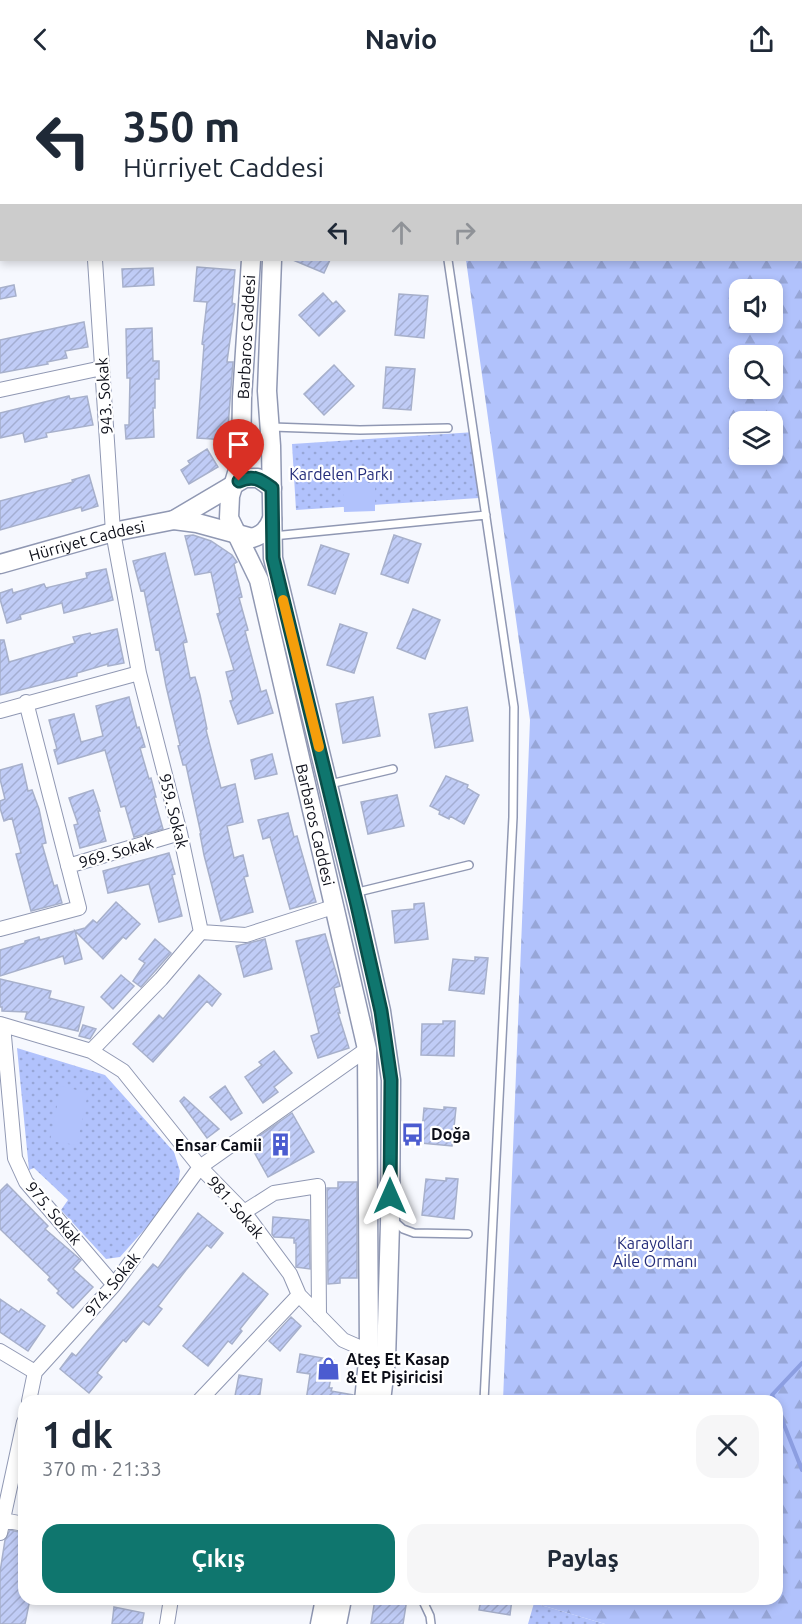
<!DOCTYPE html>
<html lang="tr">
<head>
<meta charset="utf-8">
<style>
	body { margin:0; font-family:Ubuntu,sans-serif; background:#f6f6f7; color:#1f2937; height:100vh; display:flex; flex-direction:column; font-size:22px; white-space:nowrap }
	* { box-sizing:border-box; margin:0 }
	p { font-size:20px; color:#747a83 }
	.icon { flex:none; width:33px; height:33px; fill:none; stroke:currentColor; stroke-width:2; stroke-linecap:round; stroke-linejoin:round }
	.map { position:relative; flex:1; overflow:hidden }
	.panel { position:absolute; left:18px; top:1317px; width:765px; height:210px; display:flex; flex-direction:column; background:#fff; border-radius:18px; box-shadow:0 3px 9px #0003 }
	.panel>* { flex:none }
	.banner { position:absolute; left:0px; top:0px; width:802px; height:183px; box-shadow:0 3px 9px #0003; background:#fff; color:#1f2937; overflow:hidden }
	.buttons { position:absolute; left:729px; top:201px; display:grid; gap:12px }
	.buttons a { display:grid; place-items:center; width:54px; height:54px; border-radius:12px; background:#fff; box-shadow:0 3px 9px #0003; font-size:30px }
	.pin { position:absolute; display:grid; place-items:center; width:51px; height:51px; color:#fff; margin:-62px -26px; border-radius:50% 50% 50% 0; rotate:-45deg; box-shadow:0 0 6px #0007 }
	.pin .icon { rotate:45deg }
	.me { position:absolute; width:66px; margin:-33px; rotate:0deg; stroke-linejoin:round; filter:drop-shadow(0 0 4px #0008) }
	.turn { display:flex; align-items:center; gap:21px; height:126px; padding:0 24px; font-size:27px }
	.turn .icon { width:78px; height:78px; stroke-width:2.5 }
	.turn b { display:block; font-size:42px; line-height:51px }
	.lanes { display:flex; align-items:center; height:57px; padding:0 24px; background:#0003; justify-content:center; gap:30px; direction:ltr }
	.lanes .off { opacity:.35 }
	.round { display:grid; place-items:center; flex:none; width:63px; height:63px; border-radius:18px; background:#f6f6f7 }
	.overview { display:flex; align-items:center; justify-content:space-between; height:102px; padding:0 24px }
	h1 { font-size:36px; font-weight:700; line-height:45px }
	.button { display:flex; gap:12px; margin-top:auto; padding:12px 24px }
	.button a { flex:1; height:69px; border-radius:18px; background:#0f766e; color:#fff; font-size:24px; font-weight:700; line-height:69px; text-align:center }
	.button a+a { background:#f6f6f7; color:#1f2937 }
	header { display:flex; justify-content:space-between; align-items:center; height:78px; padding:0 24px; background:#fff; font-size:27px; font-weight:700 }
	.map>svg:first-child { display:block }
	.forest { fill:url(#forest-firs); fill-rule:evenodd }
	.park { fill:url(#park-dots) }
	.pitch { fill:#b1c2fc }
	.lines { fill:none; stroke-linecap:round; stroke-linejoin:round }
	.stream { stroke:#8c9ee1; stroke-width:4 }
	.building { fill:url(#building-hatch); stroke:#a7b0cb; stroke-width:1.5 }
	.lane-casing { stroke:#9098b3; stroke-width:10 }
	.street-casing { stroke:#9098b3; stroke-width:16 }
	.secondary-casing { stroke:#9098b3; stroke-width:21 }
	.lane { stroke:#fff; stroke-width:7 }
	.street { stroke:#fff; stroke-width:14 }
	.secondary { stroke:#fff; stroke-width:18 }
	.route-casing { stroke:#0a4d48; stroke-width:15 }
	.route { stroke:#0f766e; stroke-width:10 }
	.slow { stroke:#f59e0b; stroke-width:10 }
	.labels { text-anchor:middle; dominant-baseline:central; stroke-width:4.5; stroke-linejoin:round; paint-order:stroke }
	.street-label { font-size:16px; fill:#0c0e18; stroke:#fff }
	.park-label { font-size:16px; fill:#242d7a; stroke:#fff }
	.poi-label { font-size:16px; font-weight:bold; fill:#0c0e18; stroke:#fff; text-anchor:start }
</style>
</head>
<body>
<header><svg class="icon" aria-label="back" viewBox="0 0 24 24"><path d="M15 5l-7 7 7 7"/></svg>Navio<svg class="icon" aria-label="share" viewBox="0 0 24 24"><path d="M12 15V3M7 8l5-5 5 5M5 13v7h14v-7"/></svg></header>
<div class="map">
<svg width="802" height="1546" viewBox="0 0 802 1546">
	<defs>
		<pattern id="forest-firs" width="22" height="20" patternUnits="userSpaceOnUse" patternTransform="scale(1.5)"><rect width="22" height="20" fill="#b1c2fc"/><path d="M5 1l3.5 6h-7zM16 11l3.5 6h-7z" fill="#97a6d7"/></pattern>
		<pattern id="park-dots" width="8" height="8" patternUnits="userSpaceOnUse" patternTransform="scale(1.5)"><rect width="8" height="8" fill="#b1c2fc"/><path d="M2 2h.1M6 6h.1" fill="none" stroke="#97a6d7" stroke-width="1.8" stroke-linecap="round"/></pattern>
		<pattern id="building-hatch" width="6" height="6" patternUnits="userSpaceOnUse" patternTransform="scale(1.5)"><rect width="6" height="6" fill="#c0ccf6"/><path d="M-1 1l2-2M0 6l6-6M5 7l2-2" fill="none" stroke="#a4aed2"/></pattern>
	</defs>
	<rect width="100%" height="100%" fill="#f6f8fe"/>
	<path class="forest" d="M430,0H802V1546H605L534,1525L536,1521H777V1323H503L530,642L466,182H801V2ZM740,212H772V244H740ZM740,278H772V310H740ZM740,344H772V376H740Z"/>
	<path class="park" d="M475,354L479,420L296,432L292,366Z
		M17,970L105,997L174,1074L180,1093L177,1115L120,1179L106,1181L61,1132L68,1122L34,1090L29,1092Z
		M534,1525L605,1546H528Z"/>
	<path class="pitch" d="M343,405H375V433L344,434Z
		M61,1008L88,1015L77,1067L50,1063Z"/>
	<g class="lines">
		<path class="stream" d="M775,1323L772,1317L802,1285
			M777,1329L802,1392"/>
	</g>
	<path class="building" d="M293,182H330L324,195Z
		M197,189L235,192L232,225L235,226L227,284H233L227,362L197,360L204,267L202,266L207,224L194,223Z
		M153,190L154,207L123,209L122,191Z
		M14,207L16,218L0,221V210Z
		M323,215L333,226L336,223L345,233L319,258L299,237Z
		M399,216L428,218L424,260L395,257Z
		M84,244L88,269L65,273L67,280L47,284L48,286L0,295V262Z
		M152,250L153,283H159V301H155V330H153L154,359L126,361L125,347H129L130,300H127L126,251Z
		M334,287L354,308L324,337L304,316Z
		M386,289L415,291L411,332L383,330Z
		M69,318L70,321L87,318L93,347L46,355L47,359L25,364L23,355L0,360V335Z
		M207,371L218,389L189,406L181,392L190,386L188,383Z
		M89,397L98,428L82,433L81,429L0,452V423L73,404L72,402Z
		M193,457L211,463L232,477L237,484L234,486L242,519L239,520L248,552L245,553L261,614L266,612L273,635L238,646L230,623L233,622L226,594L234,592L217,536L220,535L211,494L195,497L185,458Z
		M394,457L421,466L408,505L381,496Z
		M321,467L349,476L335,516L308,507Z
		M165,475L187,564L183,565L190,600L195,599L200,617L207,651L206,652L221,710L235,706L243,744L227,748L234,780L243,777L248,798L244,799L253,834L221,843L204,777L200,756H201L186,687H183L178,668L180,667L166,608L159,571L156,572L144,512L141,513L133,483Z
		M106,491L113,522L64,535L62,525L20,537L21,541L7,545L0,521V515L12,511L13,515L44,506L46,510L87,500L86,495Z
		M413,531L440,542L425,581L397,570Z
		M340,546L367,555L354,595L327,587Z
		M117,551L124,585L108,588V586L77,595V598L0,617V562H4L9,584L75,565L73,559L90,555L91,557Z
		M129,619L137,650L139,649L145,669L140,670L149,701L151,700L156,719H154L163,751L134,759L125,728L121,729L105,672L58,686L54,672L57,671L49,642L74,636L81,664L103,658L96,628Z
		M373,619L380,658L343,665L336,626Z
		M467,629L473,663L435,670L429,636Z
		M272,676L277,696L255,701L251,682Z
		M22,686L28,713L32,712L39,731L46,765L42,766L54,808L57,807L62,825L31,833L16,776L21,775L12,740L4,743L0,730V723L5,721L0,701V692Z
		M446,698L468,707L467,710L479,717L464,746L450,738L449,741L439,736L440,733L430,728Z
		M93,712L100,733H98L106,763L80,770L74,747L78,746L69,720Z
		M397,717L404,748L368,756L361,724Z
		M288,735L294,759L297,758L316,824L290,831L270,759L263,761L258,742Z
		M169,775L175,796L172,797L182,838L159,844L149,806L108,815L103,793Z
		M116,824L140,846L126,861L123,859L103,881L75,853L82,881L65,886L63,878L0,898V872L25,865V863L39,859L40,862L85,850L93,842L97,845Z
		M424,825L428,861L395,865L392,833L414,831V826Z
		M325,856L340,908L334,910L340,935H338L349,970L318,980L311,958L319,955L296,863Z
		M155,861L171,875L141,909L133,903L145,885L139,881Z
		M265,861L272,891L244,899L236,868Z
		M475,879L488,880L484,916L449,912L453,881L475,883Z
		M121,897L134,908L113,931L101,919Z
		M199,897L221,916L212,928L207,923L153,984L133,966L159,937L163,941Z
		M0,901L51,913L49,920L84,929L78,953L25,941L27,934L2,933V929H0Z
		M443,943H455L454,978L421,977L422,946H443Z
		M83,947L96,951L90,961L79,958Z
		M274,973L292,995L274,1009L278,1014L263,1025L245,999L262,987L259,984Z
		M225,1008L242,1035L231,1042L210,1019Z
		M184,1019L219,1051L207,1060L180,1023Z
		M444,1029L456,1030L452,1068L421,1065L424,1030L444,1032Z
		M292,1035L314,1074L268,1099L249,1065Z
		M446,1100L458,1101L454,1141L422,1137L426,1101L446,1103Z
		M338,1104H357V1200H340V1205L328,1206L327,1110H338Z
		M7,1106L48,1148L45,1151L81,1182L73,1191L93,1209L73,1230L57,1215L59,1213L48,1202L50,1199L0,1151V1113Z
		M198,1135L223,1155L211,1170L207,1167L186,1192L158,1228L162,1231L149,1247L143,1243L126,1264L123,1262L97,1295L102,1299L89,1315L60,1291L72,1275L76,1278L153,1186L158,1190Z
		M273,1139L309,1142L310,1191L296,1189V1165H294V1160L274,1159L272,1156Z
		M243,1195L268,1216L240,1251L242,1253L232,1266L228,1263L208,1288L183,1268Z
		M0,1221L19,1234L21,1231L45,1248L28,1273L0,1254Z
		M291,1239L301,1248L280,1273L269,1263Z
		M300,1276L334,1282L329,1310H332L331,1313L353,1317V1323H306L310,1296L297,1294Z
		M239,1297L262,1301L259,1323H234Z
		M10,1452L24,1455V1521H30L25,1546H0V1494L5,1462Z
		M375,1521H407L403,1546H371Z
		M481,1521H512L510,1537L479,1532Z
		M114,1529L144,1535L142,1546H112Z"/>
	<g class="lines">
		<defs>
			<path id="lane" d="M448,182L514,629L513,739L484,1323
				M272,349L360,352L448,350
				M273,458L486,437
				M330,706L393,691
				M354,815L469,787
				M394,1143L403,1151L414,1155L468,1156
				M422,1521L430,1538L431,1546"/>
			<path id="street" d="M86,0V2
				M0,104H2
				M95,182L113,454L139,595L180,755L201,854
				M0,312L102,290
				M0,633L139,595
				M68,788L180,755
				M0,851L79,830L26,624
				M201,854L246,857L333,829
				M0,946L91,973L123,993L200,1089L244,1134L290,1196L299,1217L343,1262L375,1276
				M3,947L15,1080L26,1104L114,1207
				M91,973L161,901L201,854
				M244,1134L274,1115L318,1108L319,1238
				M0,1273L35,1294
				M29,1323L35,1294L114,1207L200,1089L367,971
				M199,1323L299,1217
				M3,1442L24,1446
				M0,1455L24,1344
				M167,1546L171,1521"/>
			<g id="secondary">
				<path d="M257,0V2"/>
				<path d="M280,2V0"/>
				<path id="s1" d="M251,182L242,319L241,382L230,418L229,440L259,502L367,971L369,1273L364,1323"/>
				<path d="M272,182L267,313L271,368L273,480L360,839L381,933L391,1002L390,1146L386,1282L381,1323"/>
				<path d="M174,442L245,400H258L272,410"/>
				<path id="s2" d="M0,486L113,454L174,442L197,445L252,460C263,457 268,451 272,441"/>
				<path d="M320,1546L325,1521"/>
				<path d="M337,1546L342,1521"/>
			</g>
		</defs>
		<use href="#lane" class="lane-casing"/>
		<use href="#street" class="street-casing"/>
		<use href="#secondary" class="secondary-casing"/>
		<use href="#lane" class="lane"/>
		<use href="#street" class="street"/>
		<use href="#secondary" class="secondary"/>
	</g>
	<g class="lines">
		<defs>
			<path id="route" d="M239,403C253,397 260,401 272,410L273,480L357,827L381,933L391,1002L390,1118"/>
		</defs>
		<use href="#route" class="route-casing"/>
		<use href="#route" class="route"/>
		<path class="slow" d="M283,522L319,669"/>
	</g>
	<defs>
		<symbol id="bus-bare" viewBox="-9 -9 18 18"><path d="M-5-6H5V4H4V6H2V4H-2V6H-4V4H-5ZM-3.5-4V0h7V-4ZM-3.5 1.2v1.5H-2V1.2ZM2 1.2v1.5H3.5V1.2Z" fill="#4b5cd0" stroke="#fff" stroke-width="2.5" paint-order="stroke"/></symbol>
		<symbol id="building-bare" viewBox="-9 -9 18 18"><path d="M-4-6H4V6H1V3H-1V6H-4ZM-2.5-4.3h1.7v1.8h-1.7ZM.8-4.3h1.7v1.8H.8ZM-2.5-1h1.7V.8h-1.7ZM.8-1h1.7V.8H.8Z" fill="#4b5cd0" stroke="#fff" stroke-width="2.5" paint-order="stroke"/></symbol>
		<symbol id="shop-bare" viewBox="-9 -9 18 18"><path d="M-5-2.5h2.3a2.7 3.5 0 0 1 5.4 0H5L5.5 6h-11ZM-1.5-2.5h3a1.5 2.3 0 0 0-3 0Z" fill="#4b5cd0" stroke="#fff" stroke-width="2.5" paint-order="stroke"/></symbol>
	</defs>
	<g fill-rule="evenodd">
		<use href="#bus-bare" x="396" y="1040" width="33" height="33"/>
		<use href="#building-bare" x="264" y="1050" width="33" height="33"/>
		<use href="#shop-bare" x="312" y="1274" width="33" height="33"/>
	</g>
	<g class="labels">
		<g class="street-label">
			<text transform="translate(246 259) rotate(-87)">Barbaros Caddesi</text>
			<text transform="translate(104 318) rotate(-94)">943. Sokak</text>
			<text stroke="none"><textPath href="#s2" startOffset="90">Hürriyet Caddesi</textPath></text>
			<text transform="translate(174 733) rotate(76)">959. Sokak</text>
			<text stroke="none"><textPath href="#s1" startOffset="580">Barbaros Caddesi</textPath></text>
			<text transform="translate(116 774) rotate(-16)">969. Sokak</text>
			<text transform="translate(236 1129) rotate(49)">981. Sokak</text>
			<text transform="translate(54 1135) rotate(50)">975. Sokak</text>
			<text transform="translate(112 1206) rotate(-51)">974. Sokak</text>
		</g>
		<g class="park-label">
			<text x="341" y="396">Kardelen Parkı</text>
			<text x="655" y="1165">Karayolları<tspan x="655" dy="18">Aile Ormanı</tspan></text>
		</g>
		<g class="poi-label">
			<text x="431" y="1056">Doğa</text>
			<text x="262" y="1067" text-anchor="end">Ensar Camii</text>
			<text x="346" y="1281">Ateş Et Kasap<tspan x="346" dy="18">&amp; Et Pişiricisi</tspan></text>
		</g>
	</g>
</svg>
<div class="buttons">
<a><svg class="icon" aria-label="sound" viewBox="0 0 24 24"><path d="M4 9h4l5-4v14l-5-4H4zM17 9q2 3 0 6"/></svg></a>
<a><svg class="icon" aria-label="search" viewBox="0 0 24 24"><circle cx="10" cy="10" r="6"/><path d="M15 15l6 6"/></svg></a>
<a><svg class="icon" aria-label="layers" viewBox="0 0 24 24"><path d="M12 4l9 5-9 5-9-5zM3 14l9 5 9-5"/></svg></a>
</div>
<div class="pin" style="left:239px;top:403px;background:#d93025"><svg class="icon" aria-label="arrive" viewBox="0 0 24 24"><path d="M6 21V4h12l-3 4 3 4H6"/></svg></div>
<svg class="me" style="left:390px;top:1118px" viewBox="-20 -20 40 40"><path d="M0-17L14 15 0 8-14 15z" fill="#0f766e" stroke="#fff" stroke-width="4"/></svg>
<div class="banner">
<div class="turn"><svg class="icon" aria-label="left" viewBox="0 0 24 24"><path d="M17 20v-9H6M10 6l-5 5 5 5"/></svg><div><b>350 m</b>Hürriyet Caddesi</div></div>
<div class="lanes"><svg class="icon" aria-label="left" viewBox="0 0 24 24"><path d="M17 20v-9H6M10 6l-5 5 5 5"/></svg><svg class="icon off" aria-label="ahead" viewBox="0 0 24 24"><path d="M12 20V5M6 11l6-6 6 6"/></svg><svg class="icon off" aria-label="right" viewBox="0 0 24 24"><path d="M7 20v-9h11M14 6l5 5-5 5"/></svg></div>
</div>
<section class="panel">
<div class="overview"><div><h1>1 dk</h1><p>370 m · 21:33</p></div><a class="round"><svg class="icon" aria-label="close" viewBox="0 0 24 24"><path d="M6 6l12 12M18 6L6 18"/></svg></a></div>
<div class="button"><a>Çıkış</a><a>Paylaş</a></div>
</section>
</div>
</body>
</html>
